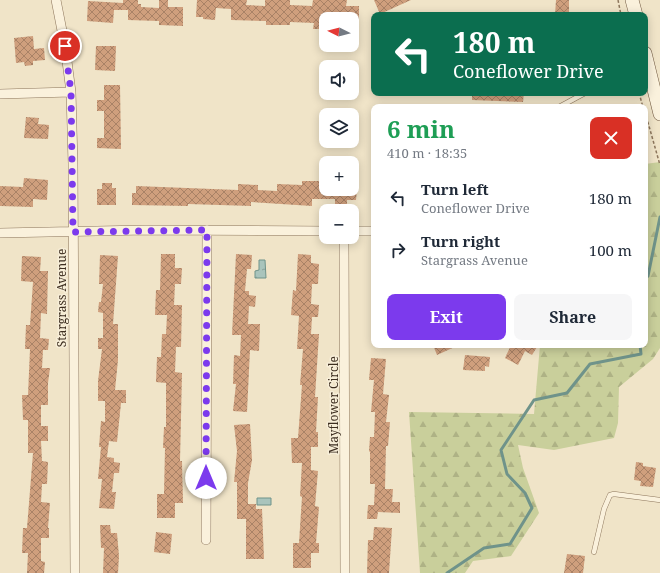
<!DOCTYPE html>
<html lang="en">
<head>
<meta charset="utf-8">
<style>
	body { margin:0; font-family:"Noto Serif",serif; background:#f6f6f7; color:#1f2937; height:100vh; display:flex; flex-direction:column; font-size:15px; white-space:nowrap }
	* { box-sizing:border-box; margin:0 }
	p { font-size:13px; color:#747a83 }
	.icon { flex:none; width:22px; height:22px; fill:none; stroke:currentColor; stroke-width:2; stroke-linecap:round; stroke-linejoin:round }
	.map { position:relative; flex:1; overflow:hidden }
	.panel { position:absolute; left:371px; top:104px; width:277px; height:244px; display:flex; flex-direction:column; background:#fff; border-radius:8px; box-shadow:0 2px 10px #0003 }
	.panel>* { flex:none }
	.hud { position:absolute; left:371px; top:12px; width:277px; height:84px; border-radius:8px; box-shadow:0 2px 10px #0003; background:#0b6e4f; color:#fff; overflow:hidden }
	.needle { width:26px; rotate:276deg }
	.controls { position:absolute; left:319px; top:12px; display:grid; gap:8px }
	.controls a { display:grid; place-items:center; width:40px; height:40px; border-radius:8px; background:#fff; box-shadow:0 2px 10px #0003; font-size:20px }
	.pin { position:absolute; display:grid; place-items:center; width:34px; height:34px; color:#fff; margin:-17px; border:2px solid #fff; border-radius:50%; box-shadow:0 1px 4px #0007 }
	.me { position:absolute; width:44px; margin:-22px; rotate:0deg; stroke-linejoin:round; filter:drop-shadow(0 0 3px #0008) }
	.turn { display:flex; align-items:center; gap:14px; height:84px; padding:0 16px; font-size:18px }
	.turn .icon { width:52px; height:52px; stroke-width:2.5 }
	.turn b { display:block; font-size:28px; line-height:34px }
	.round { display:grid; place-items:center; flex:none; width:42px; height:42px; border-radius:8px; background:#f6f6f7 }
	.head { display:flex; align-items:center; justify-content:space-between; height:68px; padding:0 16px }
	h1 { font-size:24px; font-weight:700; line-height:30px; color:#1e9e55 }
	.action { display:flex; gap:8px; margin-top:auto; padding:8px 16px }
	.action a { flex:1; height:46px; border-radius:8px; background:#7c3aed; color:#fff; font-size:16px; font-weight:700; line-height:46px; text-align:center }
	.action a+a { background:#f6f6f7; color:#1f2937 }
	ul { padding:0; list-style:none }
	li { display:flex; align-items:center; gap:12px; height:52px; padding:0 16px }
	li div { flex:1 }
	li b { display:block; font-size:15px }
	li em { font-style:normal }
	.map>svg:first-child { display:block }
	.forest { fill:url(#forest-firs) }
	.water { fill:url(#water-ripples); stroke:#6f938a }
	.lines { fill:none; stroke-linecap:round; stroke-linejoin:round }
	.stream { stroke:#6f938a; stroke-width:3 }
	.building { fill:url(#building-cross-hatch) }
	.lane-casing { stroke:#8d765c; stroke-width:5.5 }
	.street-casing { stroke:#8d765c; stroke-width:10 }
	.secondary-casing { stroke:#6f573f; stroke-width:14 }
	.path { stroke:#8d765c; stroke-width:1.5; stroke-dasharray:3 2; stroke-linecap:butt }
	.lane { stroke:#faf1dc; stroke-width:4.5 }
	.street { stroke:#faf1dc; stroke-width:9 }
	.secondary { stroke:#faf1dc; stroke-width:13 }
	.route { stroke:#7c3aed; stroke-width:7; stroke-dasharray:0 12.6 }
	.labels { text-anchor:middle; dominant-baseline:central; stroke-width:3; stroke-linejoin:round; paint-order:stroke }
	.street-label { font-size:12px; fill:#3d2e20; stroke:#f7eed8 }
</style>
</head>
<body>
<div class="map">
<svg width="660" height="573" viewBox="0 0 660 573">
	<defs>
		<pattern id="forest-firs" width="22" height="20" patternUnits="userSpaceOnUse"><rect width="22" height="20" fill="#c9cf9b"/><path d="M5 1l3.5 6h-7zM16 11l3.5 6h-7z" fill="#aeb285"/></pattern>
		<pattern id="water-ripples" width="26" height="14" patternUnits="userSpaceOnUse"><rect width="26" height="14" fill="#a9c4bc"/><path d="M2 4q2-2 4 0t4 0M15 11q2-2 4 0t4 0" fill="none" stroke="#8ba098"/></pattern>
		<pattern id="building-cross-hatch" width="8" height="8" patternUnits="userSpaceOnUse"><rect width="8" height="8" fill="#cf9f7d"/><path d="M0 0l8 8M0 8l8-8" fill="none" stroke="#a98266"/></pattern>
	</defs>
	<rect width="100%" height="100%" fill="#f0e4c8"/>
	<path class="forest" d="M660,162V348L653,359L619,387L618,423L614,438L554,450L518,445L523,468L539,513L511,556L473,561L465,573H420L409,412L534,414L540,345H645V164Z"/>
	<path class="water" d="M259,260H265L266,278H255V271L259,270Z
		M257,498H271V505H257Z"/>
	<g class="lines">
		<path class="stream" d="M645,279L648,276L660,217
			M447,573L484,548L510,544L532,508L525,493L507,474L501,450L534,400L567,393L590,364L641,354L640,345"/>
	</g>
	<path class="building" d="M123,0H138V4H141V7L159,8V0H168V7H183V26L159,25V21L128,20V10H114L113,23L87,21L88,1L123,3Z
		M197,0H247L246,5L265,6V0H290V5L312,6L313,0H347L346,6H359V19H323V29H313L314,23L290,22V25H266V21L231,20V9L216,8L215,20L203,19V17H196Z
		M374,0H411L380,14Z
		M556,0H569V15H555Z
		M33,36L34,49L44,48L45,60L33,61V65L25,66L24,62L16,63L14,38Z
		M96,46H116L115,71L95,70Z
		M104,85H120L121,149L97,148V138H104V111H97V100H104Z
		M472,93H524L523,102L472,100Z
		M26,117L39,118L38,124L49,125L48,139L24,138Z
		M24,178L48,180L47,200L33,199V207L0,206V186L23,187Z
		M302,181H324V189H357L356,200H347V206L335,205V199H312V206L251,202V206L188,204V206L132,205V193H136V186L238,190V184L258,185V190L277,191V184L302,185Z
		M102,183H112V188H116V205H97V189H102Z
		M161,254H175V268H182L181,284H175L174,305H182L181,347H176L175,372L182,373L180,461H182L183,503H175V518H157V494H164L165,448H163L164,427H166V383L156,382L157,357H161L162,334H166L167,315H155L156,290H160Z
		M236,254L252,255L251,269H247L245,291H249V295L256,296L255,307L249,306L248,324H260L259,351L250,350L247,412L233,411L236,384H233L234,355L240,356L241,335H232Z
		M298,254L311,255V263L319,264L318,284H312L311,304L319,305L318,317H312L311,334H319L315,397H318L316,432H318V447H311V470L318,471L315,506L319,507L316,543H319V553H311V568H293V543H299L302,497L300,496L302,463H292L291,438H298L302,385H300L303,349H297L299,316L291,315L293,290L296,291Z
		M100,255L118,256L113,324H118V360L115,390H126V403H121L117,442L109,441L107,457L114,458V462L120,463L119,473H114L112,492H116L114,509L99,508L102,479H98L101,447H99L101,421L105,422V401H98V381L102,349H98V338H103V313L98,312L99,302H101L103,284H99Z
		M22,256L41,257L40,271H48L47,314L41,313L40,338L49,339L48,350H43L42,368H50L48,383V405H41V426H48V441H41L42,461L48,462L47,484H42L41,502L50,503L48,528H49V538H41V561L45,562L44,573H27L28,553H22L23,528H27L33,453H28V420H23L22,395H28L30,349H25L26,325H30L33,282L21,281Z
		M433,345H459L437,355Z
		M511,345H533L537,347L532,355L525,351L518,365L505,358Z
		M465,355L490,357L489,367L485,366V371L463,370Z
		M371,358L386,359L383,394L389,395L386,422H390L388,446H386L385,489H393L392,502H400V513L378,512L377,519H367L368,505H374L375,484H370V452L369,451L370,437H374L375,412H371L374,380H369Z
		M250,424L252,460L248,483V504H256V509H262L264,559H246V519H237V482H234L237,451L234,425Z
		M636,462L643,463V466L656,468L653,487L640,486L641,481L634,480Z
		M100,525H110L111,533H117L119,556L118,573H103L104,548H101Z
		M374,527L392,528L389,573H367L368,540H373Z
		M156,532L172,534L170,554L154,552Z
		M567,554L585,556L583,573H564Z"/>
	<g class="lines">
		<defs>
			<path id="lane" d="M559,107L585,93
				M594,552L604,509L610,495L614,494L660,500"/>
			<path id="street" d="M56,0L65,46L71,92L73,164L75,573
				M0,94L71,92
				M352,231H374
				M0,233L145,230L326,231
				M344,237L345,573
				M206,540L207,230"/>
			<path id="secondary" d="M632,0L636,15
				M645,53L660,114"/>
		</defs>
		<use href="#lane" class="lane-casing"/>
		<use href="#street" class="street-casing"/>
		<use href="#secondary" class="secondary-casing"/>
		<path class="path" d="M618,0L621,15
			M639,93L643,107
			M645,112L660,165"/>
		<use href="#lane" class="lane"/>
		<use href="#street" class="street"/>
		<use href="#secondary" class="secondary"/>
	</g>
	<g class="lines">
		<path class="route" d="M65,46L71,92L73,232L207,230L206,478"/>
	</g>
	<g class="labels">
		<g class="street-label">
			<text transform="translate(61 298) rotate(-90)">Stargrass Avenue</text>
			<text transform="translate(333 405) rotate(-90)">Mayflower Circle</text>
		</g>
	</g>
</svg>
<div class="controls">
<a><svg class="needle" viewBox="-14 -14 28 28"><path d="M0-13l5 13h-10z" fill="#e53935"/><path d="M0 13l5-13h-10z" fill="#747a83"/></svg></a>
<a><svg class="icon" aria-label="sound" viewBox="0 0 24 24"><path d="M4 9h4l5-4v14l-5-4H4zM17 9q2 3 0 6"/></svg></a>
<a><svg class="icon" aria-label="layers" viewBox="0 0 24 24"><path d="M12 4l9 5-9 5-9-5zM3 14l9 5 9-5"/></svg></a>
<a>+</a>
<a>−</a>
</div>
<div class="pin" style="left:65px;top:46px;background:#d93025"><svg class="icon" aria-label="arrive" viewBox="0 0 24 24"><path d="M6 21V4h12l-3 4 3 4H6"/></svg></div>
<svg class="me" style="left:206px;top:478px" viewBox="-20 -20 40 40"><circle r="19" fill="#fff"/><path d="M0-13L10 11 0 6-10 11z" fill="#7c3aed"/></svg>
<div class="hud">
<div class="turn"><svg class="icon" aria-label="left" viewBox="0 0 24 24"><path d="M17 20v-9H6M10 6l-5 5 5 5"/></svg><div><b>180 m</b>Coneflower Drive</div></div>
</div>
<section class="panel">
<div class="head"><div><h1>6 min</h1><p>410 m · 18:35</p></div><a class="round" style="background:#d93025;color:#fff"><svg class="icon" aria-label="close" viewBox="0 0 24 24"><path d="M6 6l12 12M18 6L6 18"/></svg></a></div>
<ul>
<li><svg class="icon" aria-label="left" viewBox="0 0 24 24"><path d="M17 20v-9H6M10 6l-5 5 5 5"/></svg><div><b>Turn left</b><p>Coneflower Drive</p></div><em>180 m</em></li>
<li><svg class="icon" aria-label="right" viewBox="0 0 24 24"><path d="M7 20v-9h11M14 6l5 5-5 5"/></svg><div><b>Turn right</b><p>Stargrass Avenue</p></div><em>100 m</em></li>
</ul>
<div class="action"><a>Exit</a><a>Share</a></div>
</section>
</div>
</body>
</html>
